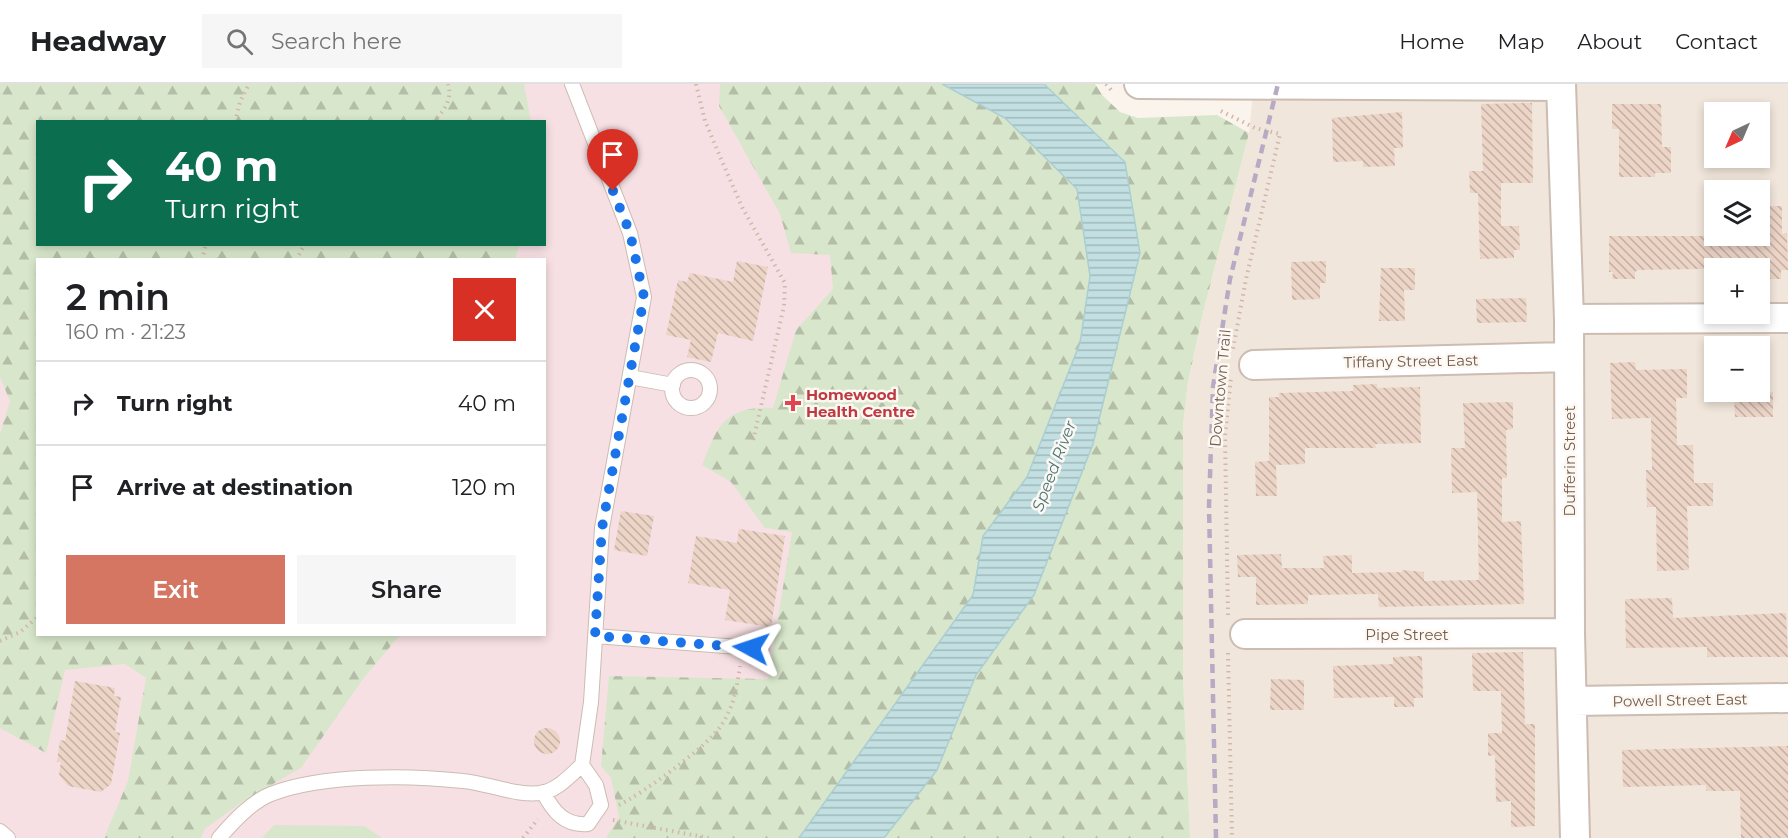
<!DOCTYPE html>
<html lang="en">
<head>
<meta charset="utf-8">
<style>
	body { margin:0; font-family:Montserrat,sans-serif; background:#f6f6f6; color:#202124; height:100vh; display:flex; flex-direction:column; font-size:22px; white-space:nowrap }
	* { box-sizing:border-box; margin:0 }
	p { font-size:20px; color:#757577 }
	.icon { flex:none; width:33px; height:33px; fill:none; stroke:currentColor; stroke-width:2; stroke-linecap:round; stroke-linejoin:round }
	.map { position:relative; flex:1; overflow:hidden }
	.side { position:absolute; left:36px; top:174px; width:510px; height:378px; display:flex; flex-direction:column; background:#fff; border-radius:0px; box-shadow:0 3px 9px #0003 }
	.side>* { flex:none }
	.hud { position:absolute; left:36px; top:36px; width:510px; height:126px; border-radius:0px; box-shadow:0 3px 9px #0003; background:#0b6e4f; color:#fff; overflow:hidden }
	.needle { width:39px; rotate:224deg }
	.tools { position:absolute; left:1704px; top:18px; display:grid; gap:12px }
	.tools a { display:grid; place-items:center; width:66px; height:66px; border-radius:0px; background:#fff; box-shadow:0 3px 9px #0003; font-size:30px }
	.pin { position:absolute; display:grid; place-items:center; width:51px; height:51px; color:#fff; margin:-62px -26px; border-radius:50% 50% 50% 0; rotate:-45deg; box-shadow:0 0 6px #0007 }
	.pin .icon { rotate:45deg }
	.me { position:absolute; width:66px; margin:-33px; rotate:275deg; stroke-linejoin:round; filter:drop-shadow(0 0 4px #0008) }
	.turn { display:flex; align-items:center; gap:21px; height:126px; padding:0 30px; font-size:27px }
	.turn .icon { width:78px; height:78px; stroke-width:2.5 }
	.turn b { display:block; font-size:42px; line-height:51px }
	.round { display:grid; place-items:center; flex:none; width:63px; height:63px; border-radius:0px; background:#f6f6f6 }
	.head { display:flex; align-items:center; justify-content:space-between; height:102px; padding:0 30px }
	h1 { font-size:36px; font-weight:600; line-height:45px }
	.action { display:flex; gap:12px; margin-top:auto; padding:12px 30px }
	.action a { flex:1; height:69px; border-radius:0px; background:#d47661; color:#fff; font-size:24px; font-weight:600; line-height:69px; text-align:center }
	.action a+a { background:#f6f6f6; color:#202124 }
	ul { padding:0; list-style:none }
	li { display:flex; align-items:center; gap:18px; height:84px; padding:0 30px; border-top:2px solid #e0e0e0 }
	li div { flex:1 }
	li b { display:block; font-size:22px }
	li em { font-style:normal }
	header { display:flex; align-items:center; gap:36px; box-sizing:border-box; height:84px; padding:0 30px; background:#fff; border-bottom:2px solid #e0e0e0 }
	header strong { font-size:28px }
	nav { display:flex; gap:33px; margin-inline-start:auto; font-size:21px }
	.search { width:420px; height:54px; background:#f6f6f6; display:flex; align-items:center; gap:15px; box-sizing:border-box; padding:0 21px; border-radius:0px; color:#757577; font-size:22px }
	.map>svg:first-child { display:block }
	.residential { fill:#f1e6db; fill-rule:evenodd }
	.medical { fill:#f7e0e4; fill-rule:evenodd }
	.forest { fill:url(#forest-firs) }
	.garden { fill:#d8e7cb }
	.water { fill:url(#water-rules); stroke:#aaced2; stroke-width:1.5 }
	.building { fill:url(#building-back-hatch) }
	.lines { fill:none; stroke-linecap:round; stroke-linejoin:round }
	.lane-casing { stroke:#ccbcb2; stroke-width:16 }
	.street-casing { stroke:#ccbcb2; stroke-width:32 }
	.path { stroke:#d1b7a9; stroke-width:4; stroke-dasharray:1.5 4.5; stroke-linecap:butt }
	.lane { stroke:#fff; stroke-width:14 }
	.street { stroke:#fff; stroke-width:28 }
	.rail { stroke:#b7aac4; stroke-width:4.5; stroke-dasharray:9 6; stroke-linecap:butt }
	.route { stroke:#1a73e8; stroke-width:10; stroke-dasharray:0 18 }
	.health-dot { fill:#e0444e; stroke:#fdf8f2; stroke-width:2 }
	.labels { text-anchor:middle; dominant-baseline:central; stroke-width:5; stroke-linejoin:round; paint-order:stroke }
	.street-label { font-size:15px; fill:#735c51; stroke:#fdf8f2 }
	.health-label { font-size:15px; font-weight:bold; fill:#be3a42; stroke:#fdf8f2; text-anchor:start }
	.water-label { font-size:16px; font-style:italic; fill:#4a767c; stroke:#fdf8f2 }
</style>
</head>
<body>
<header>
<strong>Headway</strong>
<div class="search"><svg class="icon" aria-label="search" viewBox="0 0 24 24"><circle cx="10" cy="10" r="6"/><path d="M15 15l6 6"/></svg>Search here</div>
<nav><a>Home</a><a>Map</a><a>About</a><a>Contact</a></nav>
</header>
<div class="map">
<svg width="1788" height="754" viewBox="0 0 1788 754">
	<defs>
		<pattern id="forest-firs" width="22" height="20" patternUnits="userSpaceOnUse" patternTransform="scale(1.5)"><rect width="22" height="20" fill="#d8e7cb"/><path d="M5 1l3.5 6h-7zM16 11l3.5 6h-7z" fill="#b4bea7"/></pattern>
		<pattern id="water-rules" width="6" height="5" patternUnits="userSpaceOnUse" patternTransform="scale(1.5)"><rect width="6" height="5" fill="#c2dfe2"/><path d="M0 2.5h6" fill="none" stroke="#a2b8ba"/></pattern>
		<pattern id="building-back-hatch" width="6" height="6" patternUnits="userSpaceOnUse" patternTransform="scale(1.5)"><rect width="6" height="6" fill="#ecd4c7"/><path d="M-1 5l2 2M0 0l6 6M5-1l2 2" fill="none" stroke="#c4afa4"/></pattern>
	</defs>
	<rect width="100%" height="100%" fill="#faf4ec"/>
	<path class="residential" d="M1254,0H1788V754H1190L1183,592V341L1188,298L1202,233L1249,49ZM1714,28H1760V74H1714ZM1714,106H1760V152H1714ZM1714,184H1760V230H1714ZM1714,262H1760V308H1714Z"/>
	<path class="medical" d="M0,0H928L789,754H0ZM38,38H544V160H38ZM38,176H544V550H38Z"/>
	<path class="forest" d="M0,0H524L531,37L38,38V160L520,161L514,176H38V550L400,551L363,595L301,684L242,718L205,745L201,754H104L128,697L146,594L125,580L65,586L46,669L0,644V350L10,317L0,293Z
		M720,0H942L1005,34L1077,105L1090,192L1080,259L1027,393L983,452L973,511L799,754H606L619,733L611,694L601,682L609,592L768,595L792,448L765,444L731,398L702,381C718,341 724,322 773,324L796,246L833,205L830,171L791,169L780,130L719,22Z
		M1044,0H1095L1103,12L1120,28L1138,34L1217,31L1249,49L1202,233L1188,298L1183,341V592L1190,754H884L937,686L976,591L1034,511L1093,360L1140,169L1125,78Z"/>
	<path class="garden" d="M274,741L364,742L382,754H262Z"/>
	<path class="water" d="M942,0H1044L1125,78L1140,169L1093,360L1034,511L976,591L937,686L884,754H799L973,511L983,452L1027,393L1080,259L1090,192L1077,105L1005,34Z"/>
	<path class="building" d="M1532,19L1533,99H1501V142H1519L1520,166H1514V174L1480,175L1478,109H1470L1469,87H1483L1481,20Z
		M1612,20H1661L1662,63H1671V89H1655V93H1619V45H1612Z
		M1402,28L1403,64H1394L1395,82L1363,83V77L1333,78L1332,34Z
		M1760,122H1782V150L1787,149L1788,186H1781V195H1760V184L1638,186L1635,188V195H1612L1613,188H1609V152H1760Z
		M737,177L768,183L753,257L718,249L711,278L687,273L691,256L666,251L678,196L687,198L690,189L733,198Z
		M1326,177V199H1320V215L1292,216L1291,178Z
		M1381,184H1415V206H1404L1405,237H1379Z
		M1526,214L1527,238L1477,239L1476,215Z
		M1635,278L1636,286L1687,285V314H1676L1677,361H1693L1694,399H1713V422H1687L1689,486L1657,487L1656,423H1647L1646,386H1652L1651,334L1612,335L1610,279Z
		M1377,300V304L1420,303L1421,359L1375,360L1376,364H1305V380L1276,381L1277,412H1256L1255,378L1269,377V313H1279V309L1353,307V301Z
		M1734,308H1773V333H1735Z
		M1513,318V345L1506,346L1507,394H1502V438L1521,437L1524,520L1379,523L1378,510L1308,511V520L1256,521V493H1238L1237,471L1281,470L1282,484H1324L1323,472L1352,471V489L1402,488V486L1424,488V497L1479,496L1477,408L1452,409L1451,364H1465L1463,319Z
		M621,427L654,432L647,472L614,466Z
		M739,445L785,452L771,543L725,536L730,506L688,499L696,452L737,459Z
		M1672,514L1673,534L1786,529L1788,573H1707V563L1626,564L1625,515Z
		M1523,568L1525,640H1535V742L1511,743V717L1496,718L1495,671L1488,672V649H1502L1501,607H1473L1472,569Z
		M1422,572L1423,614H1414V623H1394V613L1334,614L1333,582L1393,580V573Z
		M1271,595L1304,596V626H1270Z
		M75,597L115,604L114,612L121,613L115,648L120,649L111,700L101,708L68,702L59,691L61,678H57L60,656L65,657Z
		M534 657a13 13 0 1 1 26 0a13 13 0 1 1-26 0Z
		M1788,662V754H1741L1740,707H1706V701L1623,703L1622,666Z"/>
	<g class="lines">
		<defs>
			<path id="lane" d="M672 305a19 19 0 1 1 38 0a19 19 0 1 1-38 0Z
				M630,293L673,301
				M595,552L751,564
				M543,708C553,727 564,742 588,740L601,721L596,701L582,681
				M0,747L8,754
				M219,754C233,738 251,718 271,710C323,690 409,691 463,697C488,699 520,714 545,708C559,704 571,691 582,681L591,618L602,444L644,213L630,149L572,0"/>
			<path id="street" d="M1139,0L1561,2
				M1561,0L1569,235L1570,549L1575,754
				M1569,235L1788,234
				M1254,281L1568,273
				M1245,550L1570,549
				M1572,617L1788,614"/>
		</defs>
		<use href="#lane" class="lane-casing"/>
		<use href="#street" class="street-casing"/>
		<path class="path" d="M696,0L705,37L722,77L743,125L785,199L784,222L753,357
			M1106,0L1112,7
			M1221,27L1255,44L1280,50L1246,195L1233,265
			M235,38L240,18L249,0
			M433,38C444,27 453,15 448,0
			M202,176L206,160
			M296,176L305,160
			M1228,531L1225,352L1231,293
			M0,557L20,548L38,533
			M1228,569L1232,754
			M619,721C642,710 710,661 722,640C734,622 737,603 740,582
			M613,736L709,754
			M523,754L538,735"/>
		<use href="#lane" class="lane"/>
		<use href="#street" class="street"/>
		<path class="rail" d="M1216,754L1209,422L1213,303L1230,195L1278,0"/>
	</g>
	<g class="lines">
		<path class="route" d="M613,107L630,149L644,213L602,444L595,552L751,564"/>
	</g>
	<path class="health-dot" d="M790 310h6v6h6v6h-6v6h-6v-6h-6v-6h6z"/>
	<g class="labels">
		<g class="street-label">
			<text transform="translate(1411 277) rotate(-1)">Tiffany Street East</text>
			<text transform="translate(1220 304) rotate(-85)">Downtown Trail</text>
			<text transform="translate(1569 377) rotate(-90)">Dufferin Street</text>
			<text x="1407" y="550">Pipe Street</text>
			<text transform="translate(1680 616) rotate(-1)">Powell Street East</text>
		</g>
		<g class="health-label">
			<text x="806" y="310">Homewood<tspan x="806" dy="17">Health Centre</tspan></text>
		</g>
		<g class="water-label">
			<text transform="translate(1054 382) rotate(-69)">Speed River</text>
		</g>
	</g>
</svg>
<div class="tools">
<a><svg class="needle" viewBox="-14 -14 28 28"><path d="M0-13l5 13h-10z" fill="#e53935"/><path d="M0 13l5-13h-10z" fill="#757577"/></svg></a>
<a><svg class="icon" aria-label="layers" viewBox="0 0 24 24"><path d="M12 4l9 5-9 5-9-5zM3 14l9 5 9-5"/></svg></a>
<a>+</a>
<a>−</a>
</div>
<div class="pin" style="left:613px;top:107px;background:#d93025"><svg class="icon" aria-label="arrive" viewBox="0 0 24 24"><path d="M6 21V4h12l-3 4 3 4H6"/></svg></div>
<svg class="me" style="left:751px;top:564px" viewBox="-20 -20 40 40"><path d="M0-17L14 15 0 8-14 15z" fill="#1a73e8" stroke="#fff" stroke-width="4"/></svg>
<div class="hud">
<div class="turn"><svg class="icon" aria-label="right" viewBox="0 0 24 24"><path d="M7 20v-9h11M14 6l5 5-5 5"/></svg><div><b>40 m</b>Turn right</div></div>
</div>
<section class="side">
<div class="head"><div><h1>2 min</h1><p>160 m · 21:23</p></div><a class="round" style="background:#d93025;color:#fff"><svg class="icon" aria-label="close" viewBox="0 0 24 24"><path d="M6 6l12 12M18 6L6 18"/></svg></a></div>
<ul>
<li><svg class="icon" aria-label="right" viewBox="0 0 24 24"><path d="M7 20v-9h11M14 6l5 5-5 5"/></svg><div><b>Turn right</b></div><em>40 m</em></li>
<li><svg class="icon" aria-label="arrive" viewBox="0 0 24 24"><path d="M6 21V4h12l-3 4 3 4H6"/></svg><div><b>Arrive at destination</b></div><em>120 m</em></li>
</ul>
<div class="action"><a>Exit</a><a>Share</a></div>
</section>
</div>
</body>
</html>
